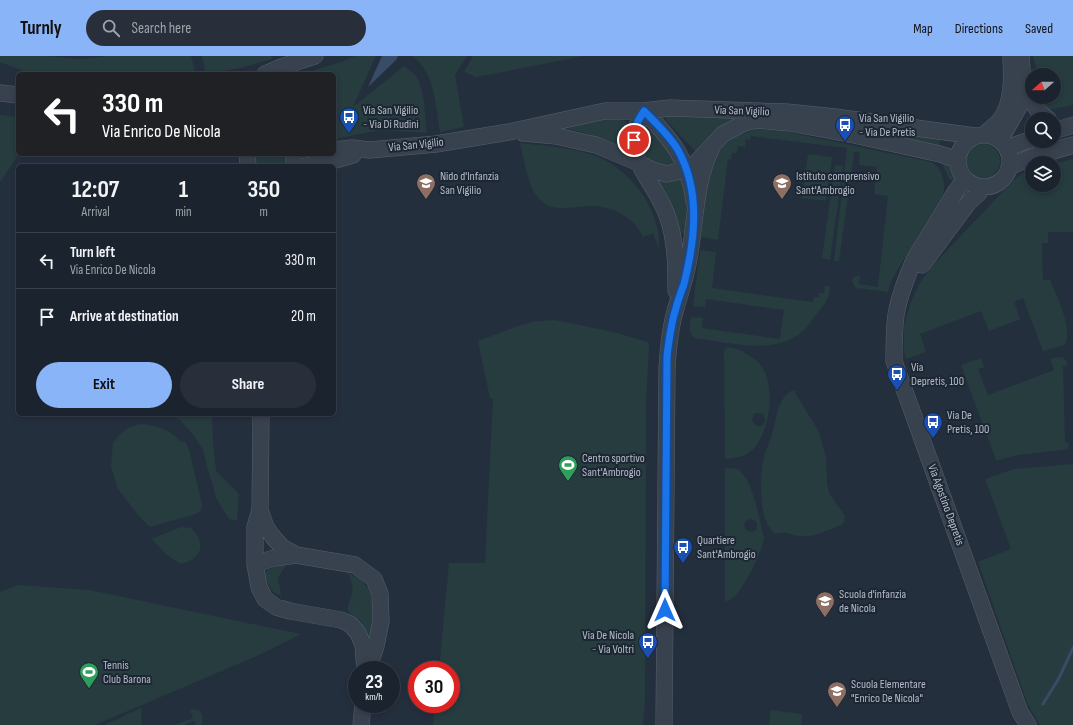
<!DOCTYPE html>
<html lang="en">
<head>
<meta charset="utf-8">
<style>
	body { margin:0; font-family:"Sofia Sans Condensed",sans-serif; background:#282f3a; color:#f1f3f6; height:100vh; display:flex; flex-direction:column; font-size:15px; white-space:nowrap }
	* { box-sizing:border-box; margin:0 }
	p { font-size:13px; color:#a0a4aa }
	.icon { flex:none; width:22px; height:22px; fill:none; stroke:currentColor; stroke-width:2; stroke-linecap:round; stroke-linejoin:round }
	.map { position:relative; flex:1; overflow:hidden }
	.sheet { position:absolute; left:16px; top:108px; width:320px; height:252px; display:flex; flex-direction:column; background:#1b232e; border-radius:6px; box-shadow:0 2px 6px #0003,0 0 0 1px #39404a }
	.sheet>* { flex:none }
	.banner { position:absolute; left:16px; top:16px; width:320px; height:84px; border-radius:6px; box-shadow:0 2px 6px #0003,0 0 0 1px #39404a; background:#202124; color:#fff; overflow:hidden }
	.needle { width:26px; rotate:249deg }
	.fabs { position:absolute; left:1025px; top:12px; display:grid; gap:8px }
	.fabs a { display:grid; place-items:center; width:36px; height:36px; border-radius:50%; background:#1b232e; box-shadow:0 2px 6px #0003,0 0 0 1px #39404a; font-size:20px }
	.speed { position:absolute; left:348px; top:605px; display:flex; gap:8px; font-size:20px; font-weight:700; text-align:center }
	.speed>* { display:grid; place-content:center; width:52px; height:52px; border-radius:50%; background:#1b232e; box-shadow:0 2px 6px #0003,0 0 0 1px #39404a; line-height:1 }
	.speed small { font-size:10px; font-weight:400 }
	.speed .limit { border:6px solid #d22; background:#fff; color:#111 }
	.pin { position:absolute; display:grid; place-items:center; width:34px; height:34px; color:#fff; margin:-17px; border:2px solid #fff; border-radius:50%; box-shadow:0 1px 4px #0007 }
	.me { position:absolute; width:44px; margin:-22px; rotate:0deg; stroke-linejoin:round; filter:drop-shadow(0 0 3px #0008) }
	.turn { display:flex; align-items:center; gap:14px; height:84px; padding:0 20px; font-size:18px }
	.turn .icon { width:52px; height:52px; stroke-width:2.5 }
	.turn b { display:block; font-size:28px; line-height:34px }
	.eta { display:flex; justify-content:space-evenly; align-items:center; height:68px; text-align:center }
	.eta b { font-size:24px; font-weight:700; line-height:28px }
	.button { display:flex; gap:8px; margin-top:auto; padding:8px 20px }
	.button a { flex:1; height:46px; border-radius:24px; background:#8ab4f8; color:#111; font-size:16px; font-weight:700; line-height:46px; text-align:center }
	.button a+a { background:#282f3a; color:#f1f3f6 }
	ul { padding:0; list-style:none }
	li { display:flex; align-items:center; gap:12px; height:56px; padding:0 20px; border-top:1px solid #39404a }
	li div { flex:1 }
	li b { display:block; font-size:15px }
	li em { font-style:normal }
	header { display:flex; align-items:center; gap:24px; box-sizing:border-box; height:56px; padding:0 20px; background:#8ab4f8; color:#111 }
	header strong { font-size:19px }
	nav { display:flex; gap:22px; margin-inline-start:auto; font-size:14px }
	.search { width:280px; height:36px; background:#282f3a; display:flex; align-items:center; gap:10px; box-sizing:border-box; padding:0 14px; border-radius:22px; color:#a0a4aa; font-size:15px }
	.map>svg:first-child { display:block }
	.green { fill:#263c3f; fill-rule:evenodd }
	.water { fill:#394c67 }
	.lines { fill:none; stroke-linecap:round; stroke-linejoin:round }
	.stream { stroke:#394c67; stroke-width:3 }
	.minor-casing { stroke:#565f6c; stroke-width:17 }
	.minor { stroke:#38414e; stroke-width:16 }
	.route-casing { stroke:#114b97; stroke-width:10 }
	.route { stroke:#1a73e8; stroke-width:7 }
	.labels { text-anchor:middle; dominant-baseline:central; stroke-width:4; stroke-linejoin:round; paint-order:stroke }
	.poi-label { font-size:12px; fill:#b4bcc9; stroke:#1d2633; text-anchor:start }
	.street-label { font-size:12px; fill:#b4bcc9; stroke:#1d2633 }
</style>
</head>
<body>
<header>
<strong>Turnly</strong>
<div class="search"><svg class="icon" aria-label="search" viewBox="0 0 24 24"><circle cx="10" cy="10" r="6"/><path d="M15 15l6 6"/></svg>Search here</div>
<nav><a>Map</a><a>Directions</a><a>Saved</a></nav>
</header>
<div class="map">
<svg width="1073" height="669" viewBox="0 0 1073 669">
	<rect width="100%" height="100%" fill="#242f3e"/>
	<path class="green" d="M0,0H45L78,3L109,0H191L195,16L168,18H32L0,6Z
		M202,0H271L272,3L240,12L206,18Z
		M355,0H376L353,51L404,10C408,13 413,16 416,20C425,34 425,61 427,77L381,74L334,83V18H302L341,6Z
		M412,0H467L455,19L464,71L440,76C435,50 436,17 412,0Z
		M473,0H584L476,21L464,16Z
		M1033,0H1073V49L1047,54L1044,41H1054V19H1038Z
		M0,59L18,61V98H19L0,126Z
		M666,59L736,60L735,64L697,97L666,64Z
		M616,62L625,65L631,70L629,90L624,91L582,76L555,71L575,65Z
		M840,69L941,83L937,93Z
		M757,73L779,74L931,106C943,112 946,127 943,139L892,223L888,236L857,232L854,230L852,225L853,221L860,219L859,228L878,231L888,140L874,138L877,111L859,109L860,96H854L839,205H834L847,92L751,80L750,84L746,83L745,91L738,90L737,97H732L731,104L728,103L718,184L701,181C705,153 705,105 728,85C736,79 747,76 757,73Z
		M649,74C661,81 668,95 676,106L674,110C659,113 651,107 642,96V77Z
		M520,87C545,90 572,91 596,100C631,113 662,156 659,193L653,177L643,181C634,161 614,151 593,150C573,150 550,159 537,140C527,127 524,103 520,87Z
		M966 105a17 17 0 1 1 34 0a17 17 0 1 1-34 0Z
		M251,98H290L289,110H252Z
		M808,98L832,101L826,145L802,142Z
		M1073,103V176H1048V187H1042L1043,224H1050C1057,240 1073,272 1065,289L1043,295L1023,242L1014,246L1020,263L989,275L981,255L920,278L926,296L906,303L904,296V270L910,248L919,228L932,210L1014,124L1023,117L1032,113V129H1054V108Z
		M944,104C951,109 955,118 955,126L949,123L943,110Z
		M835,109L843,110L830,204L822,202Z
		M682,121L688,142V178L680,177L657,124V122Z
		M700,194L716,196L712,232L813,246L814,241H819V237H824L825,230H830C830,244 823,249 815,260C811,265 807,272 802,276C774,300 727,286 695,282C687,277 690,268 691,261L703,262L702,272L780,283L784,254L706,243L705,251L693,250Z
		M555,264L613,276L648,286L649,293L646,345L645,647L643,669H433L435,648H451V614H439L449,507H485L493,343L490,342L478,285L521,269L532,266Z
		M726,292C734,291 740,294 746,298C750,300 755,303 759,307C777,326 771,378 751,395C743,401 735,402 725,403L724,295ZM757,357L763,358L765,363C765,369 760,372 755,369L752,364L754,358Z
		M1058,301L1064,302L1067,306V310H1063L1065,386L1069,387L1068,392L1063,394L1018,399L999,404H996L961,309L981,302L984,311L978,313L988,339L1054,314L1050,303Z
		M791,335H794L819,376L826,401L827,427L829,437L845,460L844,466L841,469C829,474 812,482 799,480C787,478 788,475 774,478C772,474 769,471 767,467C759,450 760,419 764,400C767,391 771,383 773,374C777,360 778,343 791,335Z
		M170,358H212L213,387L216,415L239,438L237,463L236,465L229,463L216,442L213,429L207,411L204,396L195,381L181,365Z
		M140,368C156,369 169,373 181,386L185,385L189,394L202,448L201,454L196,458L150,471L138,459L118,433L111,410L113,387L120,378L128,372Z
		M1073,408V669H1040L1028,649L978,506L1011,493L985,423L1014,413Z
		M727,412C731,412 736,412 739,414C754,426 759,464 764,482C762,496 743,536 731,543C730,544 727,545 725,545V413ZM750,463L755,465L757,467V473L752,476L746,474C743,469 744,465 750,463Z
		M181,471L191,472C207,487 202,504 180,508L167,499L152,483Z
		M284,506H288L278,522L281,539C271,538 267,527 264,519L267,514Z
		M348,517C382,532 372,556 370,588L361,571L347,554C352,536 356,536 348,517Z
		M18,529L89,534L301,578L261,598L95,669H0V536Z
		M141,652L142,669H104Z
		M193,653C202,654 205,661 201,669H196L194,665L184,669H175L193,662L190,654Z
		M771,654L802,658L801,669H769Z"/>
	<path class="water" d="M382,0H398L396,4L368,31Z"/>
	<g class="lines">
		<path class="stream" d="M1043,648L1059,622L1073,592"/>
		<defs>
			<path id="minor" d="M265,18L281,11L315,0
				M1023,28L1038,55L1048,63
				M0,37L18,39
				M644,55C616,100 655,122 668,162C676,186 676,211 676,235
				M644,55C672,84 689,104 694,146
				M1054,75L1073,69
				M523,77L556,80L596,89L639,107L652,114L667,118L680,115L695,108L723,78L744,67L757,64L790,67L854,79L940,98L958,104
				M984,79C989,74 996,69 1000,64C1013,48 1012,21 1011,2
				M958 105a26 26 0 1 1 52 0a26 26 0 1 1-52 0Z
				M1000,84L1020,49L1023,28L1021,0
				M1007,92L1032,83
				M334,94L352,92L370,94L436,88L509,76L605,55H644L670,52L787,56L835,61L975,80
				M247,98L248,110
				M294,110V98
				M306,110L328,106L353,99
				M1009,111L1027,103L1073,89
				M965,123L956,135L915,202C907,220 899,240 896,259C894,274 894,290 894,305L1020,656L1028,669
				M922,209L969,146L979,137L982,131
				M261,358L260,454L266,471L273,481L282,491L296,499
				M260,454L255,471V508L259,531L265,543L276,551L290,555L341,564L350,568L358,577L363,589L365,614
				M255,508L274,502L296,499L355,509L374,523L380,538L381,565L376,590L368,614
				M361,669L363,648
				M664,669L667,313C668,293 670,272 676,252C680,238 685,224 688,208C696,169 694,125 713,89"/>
		</defs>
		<use href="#minor" class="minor-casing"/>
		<use href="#minor" class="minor"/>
	</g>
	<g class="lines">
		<defs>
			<path id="route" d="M634,84L638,65L644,55C656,67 669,79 678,94C701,136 695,184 684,228C681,236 678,244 676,252C671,267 669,284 667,300L665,554"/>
		</defs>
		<use href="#route" class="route-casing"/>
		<use href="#route" class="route"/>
	</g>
	<defs>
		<symbol id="bus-pin" viewBox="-11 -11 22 30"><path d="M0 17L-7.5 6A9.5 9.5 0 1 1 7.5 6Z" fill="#1a4fb4" stroke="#1d2633"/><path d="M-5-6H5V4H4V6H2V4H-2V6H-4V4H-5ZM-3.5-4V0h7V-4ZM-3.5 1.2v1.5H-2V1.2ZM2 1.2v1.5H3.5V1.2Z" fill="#fff"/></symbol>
		<symbol id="school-pin" viewBox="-11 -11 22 30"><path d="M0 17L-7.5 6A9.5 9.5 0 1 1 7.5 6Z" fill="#8d6e63" stroke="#1d2633"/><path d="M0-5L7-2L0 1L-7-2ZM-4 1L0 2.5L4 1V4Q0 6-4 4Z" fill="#fff"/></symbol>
		<symbol id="stadium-pin" viewBox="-11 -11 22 30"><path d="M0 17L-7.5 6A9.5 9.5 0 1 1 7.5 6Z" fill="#2e9e5b" stroke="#1d2633"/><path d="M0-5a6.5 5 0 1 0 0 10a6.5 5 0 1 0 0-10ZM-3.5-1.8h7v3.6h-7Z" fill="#fff"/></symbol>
	</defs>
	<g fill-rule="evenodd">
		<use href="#bus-pin" x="338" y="50" width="22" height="30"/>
		<use href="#bus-pin" x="834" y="58" width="22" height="30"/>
		<use href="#school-pin" x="415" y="116" width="22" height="30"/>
		<use href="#school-pin" x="771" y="116" width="22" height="30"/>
		<use href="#bus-pin" x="886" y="307" width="22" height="30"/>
		<use href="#bus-pin" x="922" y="355" width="22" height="30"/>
		<use href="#stadium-pin" x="557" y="398" width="22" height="30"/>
		<use href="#bus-pin" x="672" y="480" width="22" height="30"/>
		<use href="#school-pin" x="814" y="534" width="22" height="30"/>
		<use href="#bus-pin" x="637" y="575" width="22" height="30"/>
		<use href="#stadium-pin" x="78" y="605" width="22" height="30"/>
		<use href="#school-pin" x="826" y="624" width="22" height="30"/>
	</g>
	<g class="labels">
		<g class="poi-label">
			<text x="363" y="54">Via San Vigilio<tspan x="363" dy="14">- Via Di Rudinì</tspan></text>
			<text x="859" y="62">Via San Vigilio<tspan x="859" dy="14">- Via De Pretis</tspan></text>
			<text x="440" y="120">Nido d'Infanzia<tspan x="440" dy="14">San Vigilio</tspan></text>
			<text x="796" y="120">Istituto comprensivo<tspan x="796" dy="14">Sant'Ambrogio</tspan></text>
			<text x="911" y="311">Via<tspan x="911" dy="14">Depretis, 100</tspan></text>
			<text x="947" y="359">Via De<tspan x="947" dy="14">Pretis, 100</tspan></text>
			<text x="582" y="402">Centro sportivo<tspan x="582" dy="14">Sant'Ambrogio</tspan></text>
			<text x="697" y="484">Quartiere<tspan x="697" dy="14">Sant'Ambrogio</tspan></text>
			<text x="839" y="538">Scuola d'infanzia<tspan x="839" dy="14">de Nicola</tspan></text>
			<text x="634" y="579" text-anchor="end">Via De Nicola<tspan x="634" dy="14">- Via Voltri</tspan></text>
			<text x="103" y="609">Tennis<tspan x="103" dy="14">Club Barona</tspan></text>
			<text x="851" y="628">Scuola Elementare<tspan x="851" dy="14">"Enrico De Nicola"</tspan></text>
		</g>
		<g class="street-label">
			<text transform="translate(742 55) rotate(2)">Via San Vigilio</text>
			<text transform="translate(416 89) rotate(-6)">Via San Vigilio</text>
			<text transform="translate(946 449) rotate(70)">Via Agostino Depretis</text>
		</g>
	</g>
</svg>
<div class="fabs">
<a><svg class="needle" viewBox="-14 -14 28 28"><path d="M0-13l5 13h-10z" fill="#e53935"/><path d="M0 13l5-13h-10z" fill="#a0a4aa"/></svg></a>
<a><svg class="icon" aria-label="search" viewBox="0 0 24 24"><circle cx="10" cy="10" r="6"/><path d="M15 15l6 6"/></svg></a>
<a><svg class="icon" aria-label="layers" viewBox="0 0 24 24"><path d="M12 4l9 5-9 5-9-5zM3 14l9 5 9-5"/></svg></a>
</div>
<div class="speed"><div>23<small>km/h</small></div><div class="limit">30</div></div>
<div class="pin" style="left:634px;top:84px;background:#d93025"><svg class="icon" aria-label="arrive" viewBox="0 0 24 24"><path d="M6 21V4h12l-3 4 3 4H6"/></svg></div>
<svg class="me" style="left:665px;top:554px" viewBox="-20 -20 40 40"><path d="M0-17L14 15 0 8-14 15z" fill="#1a73e8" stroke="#fff" stroke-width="4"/></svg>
<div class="banner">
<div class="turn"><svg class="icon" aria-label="left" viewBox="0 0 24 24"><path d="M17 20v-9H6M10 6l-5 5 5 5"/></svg><div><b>330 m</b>Via Enrico De Nicola</div></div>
</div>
<section class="sheet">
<div class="eta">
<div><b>12:07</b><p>Arrival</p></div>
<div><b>1</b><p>min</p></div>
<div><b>350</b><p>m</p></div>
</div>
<ul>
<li><svg class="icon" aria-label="left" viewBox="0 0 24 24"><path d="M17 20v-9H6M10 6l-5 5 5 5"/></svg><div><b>Turn left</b><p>Via Enrico De Nicola</p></div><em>330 m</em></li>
<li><svg class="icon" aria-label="arrive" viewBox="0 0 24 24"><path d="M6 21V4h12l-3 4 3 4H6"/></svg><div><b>Arrive at destination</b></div><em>20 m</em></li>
</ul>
<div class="button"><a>Exit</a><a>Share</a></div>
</section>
</div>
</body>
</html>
